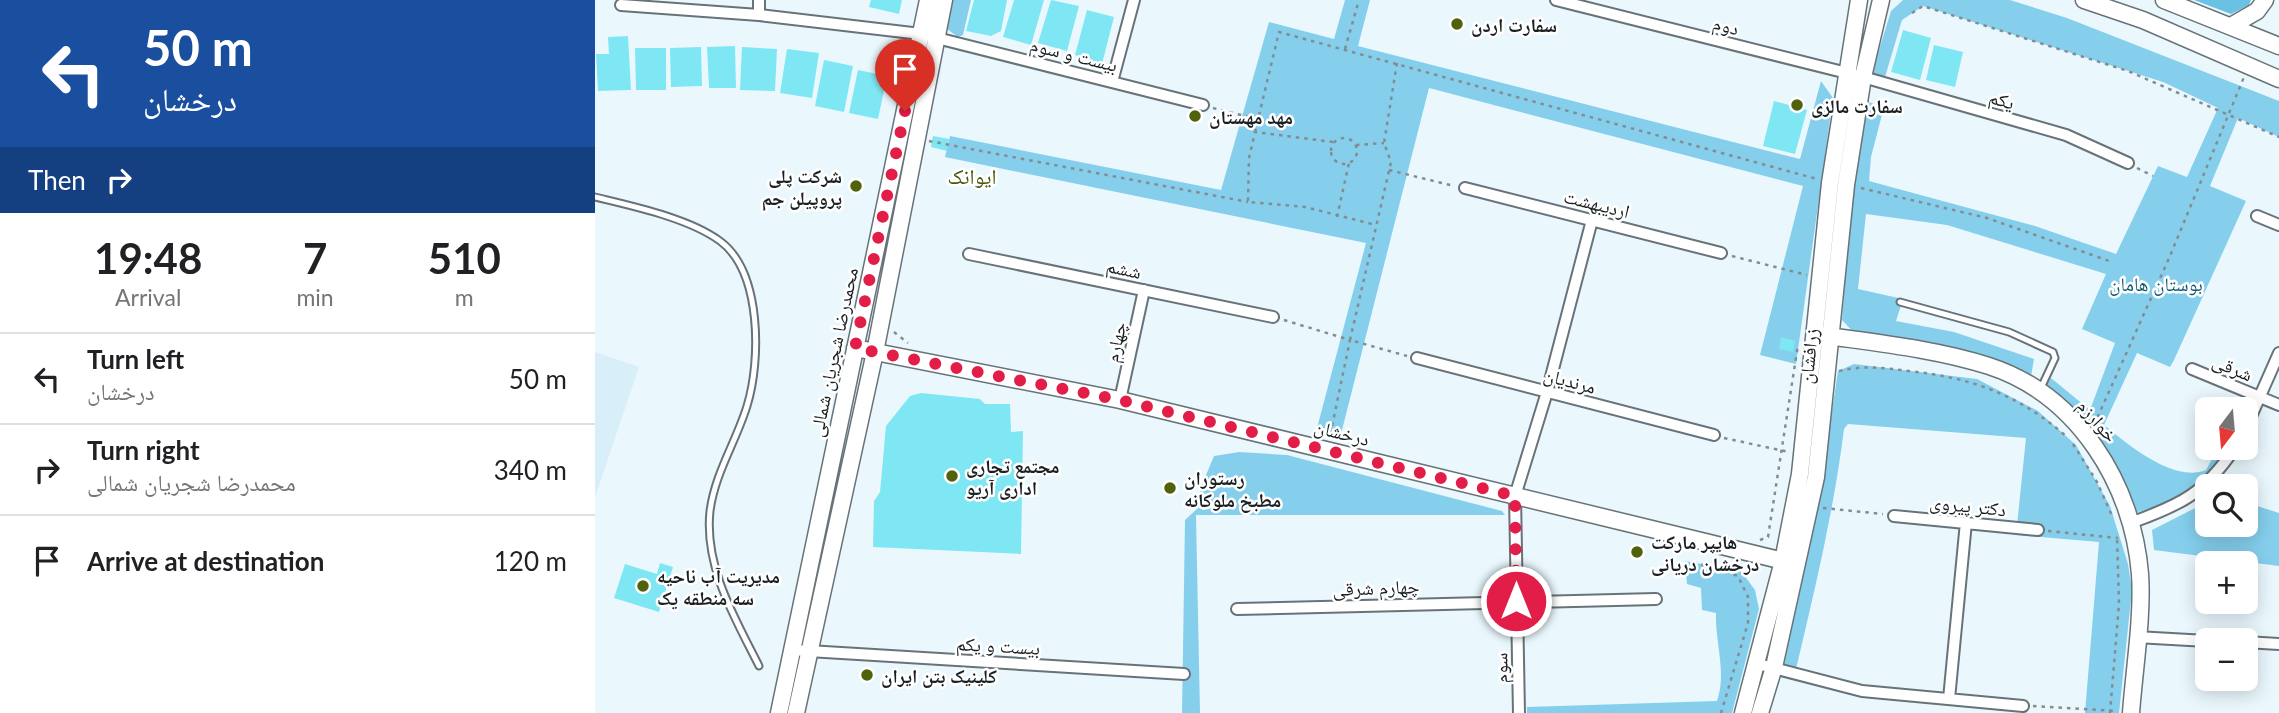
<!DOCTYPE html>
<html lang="en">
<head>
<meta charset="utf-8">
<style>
	body { margin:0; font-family:Lato,"Noto Naskh Arabic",sans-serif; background:#f2f2f2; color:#202124; height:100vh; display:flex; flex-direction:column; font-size:26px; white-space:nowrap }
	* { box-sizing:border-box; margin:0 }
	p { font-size:23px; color:#757577 }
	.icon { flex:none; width:38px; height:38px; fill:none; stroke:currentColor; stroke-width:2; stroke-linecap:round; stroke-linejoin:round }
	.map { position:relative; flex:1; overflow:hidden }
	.drawer { display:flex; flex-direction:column; background:#fff; width:595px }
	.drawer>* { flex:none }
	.banner { background:#1a4fa0; color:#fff; overflow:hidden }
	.needle { width:46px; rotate:196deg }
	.buttons { position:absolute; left:1600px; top:397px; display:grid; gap:14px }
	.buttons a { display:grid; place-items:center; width:63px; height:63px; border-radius:10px; background:#fff; box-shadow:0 4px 18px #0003; font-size:35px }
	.pin { position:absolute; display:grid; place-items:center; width:60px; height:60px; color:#fff; margin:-72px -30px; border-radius:50% 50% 50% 0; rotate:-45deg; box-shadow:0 0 7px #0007 }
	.pin .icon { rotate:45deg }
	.me { position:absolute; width:77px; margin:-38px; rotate:0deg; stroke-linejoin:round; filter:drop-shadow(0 0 5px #0008) }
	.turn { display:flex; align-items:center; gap:24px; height:147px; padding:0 28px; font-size:32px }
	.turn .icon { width:91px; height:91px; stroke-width:2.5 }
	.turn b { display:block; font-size:49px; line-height:60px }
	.then { display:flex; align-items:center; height:66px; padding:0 28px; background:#0003; gap:14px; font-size:26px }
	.eta { display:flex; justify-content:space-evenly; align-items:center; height:119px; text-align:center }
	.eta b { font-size:42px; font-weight:700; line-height:49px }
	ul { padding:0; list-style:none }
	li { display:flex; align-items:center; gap:21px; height:91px; padding:0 28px; border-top:2px solid #e0e0e0 }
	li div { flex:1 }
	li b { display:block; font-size:26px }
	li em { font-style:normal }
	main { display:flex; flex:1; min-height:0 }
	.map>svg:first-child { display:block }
	.built { fill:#d8eef8 }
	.green { fill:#85cfed }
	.forest { fill:#69c1e4 }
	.building { fill:#7fe7f3 }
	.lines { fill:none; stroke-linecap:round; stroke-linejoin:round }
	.lane-casing { stroke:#677378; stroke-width:9 }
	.street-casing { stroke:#677378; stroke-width:14 }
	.secondary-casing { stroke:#677378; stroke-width:19 }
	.path { stroke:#838d91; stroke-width:2.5; stroke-dasharray:3.5 5; stroke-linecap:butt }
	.lane { stroke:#fff; stroke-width:5 }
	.street { stroke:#fff; stroke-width:10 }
	.secondary { stroke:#fff; stroke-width:16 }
	.route { stroke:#e11d48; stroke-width:12; stroke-dasharray:0 21.6 }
	.poi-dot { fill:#50630c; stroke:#fff; stroke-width:2.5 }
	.labels { text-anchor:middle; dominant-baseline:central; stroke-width:5; stroke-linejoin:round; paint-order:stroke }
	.poi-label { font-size:19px; font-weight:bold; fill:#1a1f21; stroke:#fff; text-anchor:start }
	.street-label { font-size:19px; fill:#1a1f21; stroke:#fff }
	.park-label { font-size:19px; fill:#105971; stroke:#fff }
	.neighbourhood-label { font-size:21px; fill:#465706; stroke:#fff }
</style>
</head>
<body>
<main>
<section class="drawer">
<div class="banner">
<div class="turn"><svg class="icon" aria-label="left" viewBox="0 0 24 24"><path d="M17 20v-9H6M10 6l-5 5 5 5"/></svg><div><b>50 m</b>درخشان</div></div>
<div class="then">Then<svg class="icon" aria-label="right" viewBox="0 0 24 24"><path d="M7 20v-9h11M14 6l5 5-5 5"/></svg></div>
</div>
<div class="eta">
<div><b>19:48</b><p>Arrival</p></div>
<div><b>7</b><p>min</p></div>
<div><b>510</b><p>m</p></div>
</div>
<ul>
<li><svg class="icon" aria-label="left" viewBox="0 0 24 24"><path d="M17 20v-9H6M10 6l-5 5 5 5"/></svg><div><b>Turn left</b><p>درخشان</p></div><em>50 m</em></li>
<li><svg class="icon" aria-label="right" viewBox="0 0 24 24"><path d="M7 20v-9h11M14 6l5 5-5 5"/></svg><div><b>Turn right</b><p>محمدرضا شجریان شمالی</p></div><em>340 m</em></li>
<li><svg class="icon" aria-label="arrive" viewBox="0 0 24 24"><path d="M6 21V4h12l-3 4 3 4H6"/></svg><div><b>Arrive at destination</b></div><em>120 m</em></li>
</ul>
</section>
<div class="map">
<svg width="1684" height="713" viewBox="0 0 1684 713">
	<rect width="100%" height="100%" fill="#eaf8fe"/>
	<path class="built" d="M0,352L44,367L0,497Z"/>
	<path class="green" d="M358,0H376L368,35L363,37L352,29Z
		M750,0H775L763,46L1205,159L1226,81L1238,98L1201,364L1165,355L1208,186L834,88L746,434L722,428L771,243L350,157L355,136L626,190L674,22L739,39Z
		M1308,0H1415L1472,18L1684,101V137L1643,118L1615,186L1651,201L1579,360L1575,367L1542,353L1509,425C1534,445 1578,483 1611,470L1623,448H1633C1602,491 1590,500 1539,513L1450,388L1456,378L1495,410L1520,343L1487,329L1511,274L1352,225L1271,214L1263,289L1308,299L1301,321L1359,332L1439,359L1435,382L1263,337L1247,320L1257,189L1273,102L1289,107L1276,157L1274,181L1440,226L1521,254L1563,166L1592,177L1623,108L1568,82L1328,6L1307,20L1290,77L1277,73L1296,11Z
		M1259,364L1382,379L1443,411L1481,445L1515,506L1533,564L1537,590L1524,713H1490L1504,542L1421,535L1431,438L1253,424L1249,429C1239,510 1220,589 1201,669L1187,664L1186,657L1221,518L1243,371Z
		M644,452L692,455L907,511L910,515H601L605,713H587L590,520L603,508L606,487L619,456Z
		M1612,502V525H1650V502L1684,513V566L1559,550L1557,530Z
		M1090,561L1146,571L1160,590L1164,609L1137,713H932V707L1122,701C1132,672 1120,643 1121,613L1107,610L1106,588L1092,584Z"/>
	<path class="forest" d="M1599,0H1656L1654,5L1636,14Z"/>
	<path class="building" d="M276,0H307L304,14L274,7Z
		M379,0H412L406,31L396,36L371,31Z
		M419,0H449L436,45L408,37Z
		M456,0L484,6L472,51L443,43Z
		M492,10L519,17L507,64L480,55Z
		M1308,30L1336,38L1325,80L1296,72Z
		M33,36L36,90L3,91L1,54H14L13,37Z
		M1339,45L1368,52L1360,87L1331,80Z
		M140,46L141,88H114L112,47Z
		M106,47L107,86L76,87L75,48Z
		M147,47L182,49L180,91L145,90Z
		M40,48H71V90H41Z
		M192,49L224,53L217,98L185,93Z
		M229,60L258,66L249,112L220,106Z
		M263,70L292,76L283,119L254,113Z
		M1179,101L1212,110L1200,154L1168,146Z
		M338,136L354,139L352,151L336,147Z
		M1186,337L1200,341L1198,352L1184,349Z
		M326,393L385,399L390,404H415L416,432L428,431L426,554L278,547L279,501L285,492L291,426L315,396Z
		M65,563L78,567L64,612L19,598L30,564L62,574Z"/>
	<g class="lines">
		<defs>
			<path id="lane" d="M0,197C37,206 94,218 125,241C167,272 166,361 152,406C141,442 120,473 115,511C109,567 140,618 164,666
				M1305,302L1414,332L1458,352L1460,358L1445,390"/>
			<path id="street" d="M961,0L1268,77L1471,135L1533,163
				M26,5L164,15L326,34L608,105
				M164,15V0
				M517,82L539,0
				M870,188L1126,253
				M1662,216L1684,225
				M374,254L678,317
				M822,358L1119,435
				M1597,369L1684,405
				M525,400L549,290
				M1650,430L1684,353
				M1299,516L1443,530
				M1538,522C1588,504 1609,493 1640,448
				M642,609L1061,599
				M1541,637L1612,641
				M1650,642L1684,644
				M197,650L589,674
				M1163,664L1267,691L1428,706
				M1354,699L1371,522
				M924,713L920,496L952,392L997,220"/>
			<path id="secondary" d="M1489,0L1548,20L1684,79
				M1569,0L1684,46
				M1636,26L1662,11L1670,0
				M1226,335C1282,343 1341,349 1394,366C1483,395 1538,485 1545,574C1548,616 1539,671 1536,713
				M260,348L525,400L1201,564
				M184,713L333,0
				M201,713L280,352L349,0
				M1148,713L1188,561L1205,474L1235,183L1264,0
				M1165,713L1179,667L1221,477L1251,185L1268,77L1286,0"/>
		</defs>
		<use href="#lane" class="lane-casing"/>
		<use href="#street" class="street-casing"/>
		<use href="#secondary" class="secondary-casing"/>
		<path class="path" d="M1317,13L1328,6L1533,71L1684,137
			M750,49L764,0
			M802,63L789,143L796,162L755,340L812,356
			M618,108L662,119
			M660,132L684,32L1222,179
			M736 151a13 13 0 1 1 26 0a13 13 0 1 1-26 0Z
			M334,141L653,202
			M738,142L660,132L654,158L653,202L710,207L781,225
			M761,145L789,143
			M1542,168L1558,176
			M794,170L859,186
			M1266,188L1392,218L1517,262
			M742,217L754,163
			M1137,256L1212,275
			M689,320L755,340L735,436
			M299,332L313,343
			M1244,371C1269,365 1289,368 1314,371C1377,378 1423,394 1472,437
			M1499,425L1575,256L1649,77
			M1129,438L1194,452
			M1478,444L1502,482L1518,518
			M1228,508L1288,514
			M1453,531L1523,538
			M1165,540L1173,537L1203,345
			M1098,562L1143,576L1153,597V623L1126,713
			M1438,706L1522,711
			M1515,713L1524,604L1522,535"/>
		<use href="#lane" class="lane"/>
		<use href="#street" class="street"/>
		<use href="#secondary" class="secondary"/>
	</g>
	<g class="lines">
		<path class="route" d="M310,111L260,348L525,400L920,496L921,601"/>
	</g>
	<g class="poi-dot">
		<circle cx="862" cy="24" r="7"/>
		<circle cx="1202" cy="105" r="7"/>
		<circle cx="600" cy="116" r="7"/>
		<circle cx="261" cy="186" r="7"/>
		<circle cx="357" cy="476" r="7"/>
		<circle cx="575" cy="488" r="7"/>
		<circle cx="1042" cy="552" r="7"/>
		<circle cx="48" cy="586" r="7"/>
		<circle cx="272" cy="675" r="7"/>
	</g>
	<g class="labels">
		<g class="poi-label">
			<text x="876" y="24">سفارت اردن</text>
			<text x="1216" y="105">سفارت مالزی</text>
			<text x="614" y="116">مهد مهستان</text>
			<text x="247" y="175" text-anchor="end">شرکت پلی<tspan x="247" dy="22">پروپیلن جم</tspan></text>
			<text x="371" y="465">مجتمع تجاری<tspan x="371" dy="22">اداری آريو</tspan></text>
			<text x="589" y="477">رستوران<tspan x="589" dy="22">مطبخ ملوکانه</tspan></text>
			<text x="1056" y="541">هایپر مارکت<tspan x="1056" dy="22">درخشان دریانی</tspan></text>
			<text x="62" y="575">مدیریت آب ناحیه<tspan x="62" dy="22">سه منطقه یک</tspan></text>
			<text x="286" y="675">کلینیک بتن ایران</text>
		</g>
		<g class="street-label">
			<text transform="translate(1131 25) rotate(14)">دوم</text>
			<text transform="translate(479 54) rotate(14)">بیست و سوم</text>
			<text transform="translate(1407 99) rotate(16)">یکم</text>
			<text transform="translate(1002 203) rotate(14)">اردیبهشت</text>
			<text transform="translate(529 268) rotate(12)">ششم</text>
			<text transform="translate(520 342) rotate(-78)">چهارم</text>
			<text transform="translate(238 352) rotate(-78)">محمدرضا شجریان شمالی</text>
			<text transform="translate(1213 356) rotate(-84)">زرافشان</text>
			<text transform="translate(1638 367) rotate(23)">شرقی</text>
			<text transform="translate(975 380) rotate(15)">مرنديان</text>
			<text transform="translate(1503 420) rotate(49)">خوارزم</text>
			<text transform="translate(747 432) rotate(14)">درخشان</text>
			<text transform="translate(1373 505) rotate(6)">دکتر پیروی</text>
			<text transform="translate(781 587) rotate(-2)">چهارم شرقی</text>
			<text transform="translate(403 645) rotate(3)">بیست و یکم</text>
			<text transform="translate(905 668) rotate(-91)">سوم</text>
		</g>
		<g class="park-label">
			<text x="1561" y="283">بوستان هامان</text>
		</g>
		<g class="neighbourhood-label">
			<text x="377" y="175">ایوانک</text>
		</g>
	</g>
</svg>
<div class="buttons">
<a><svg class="needle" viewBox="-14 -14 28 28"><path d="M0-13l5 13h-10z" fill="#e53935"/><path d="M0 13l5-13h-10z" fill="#757577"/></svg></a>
<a><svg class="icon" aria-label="search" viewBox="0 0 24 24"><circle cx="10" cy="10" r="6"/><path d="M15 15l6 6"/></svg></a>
<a>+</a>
<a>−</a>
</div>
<div class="pin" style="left:310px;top:111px;background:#d93025"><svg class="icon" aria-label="arrive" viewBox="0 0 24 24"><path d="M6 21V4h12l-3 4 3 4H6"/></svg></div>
<svg class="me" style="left:921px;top:601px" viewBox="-20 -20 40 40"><circle r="17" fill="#e11d48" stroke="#fff" stroke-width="3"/><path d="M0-11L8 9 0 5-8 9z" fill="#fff"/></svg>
</div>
</main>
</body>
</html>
